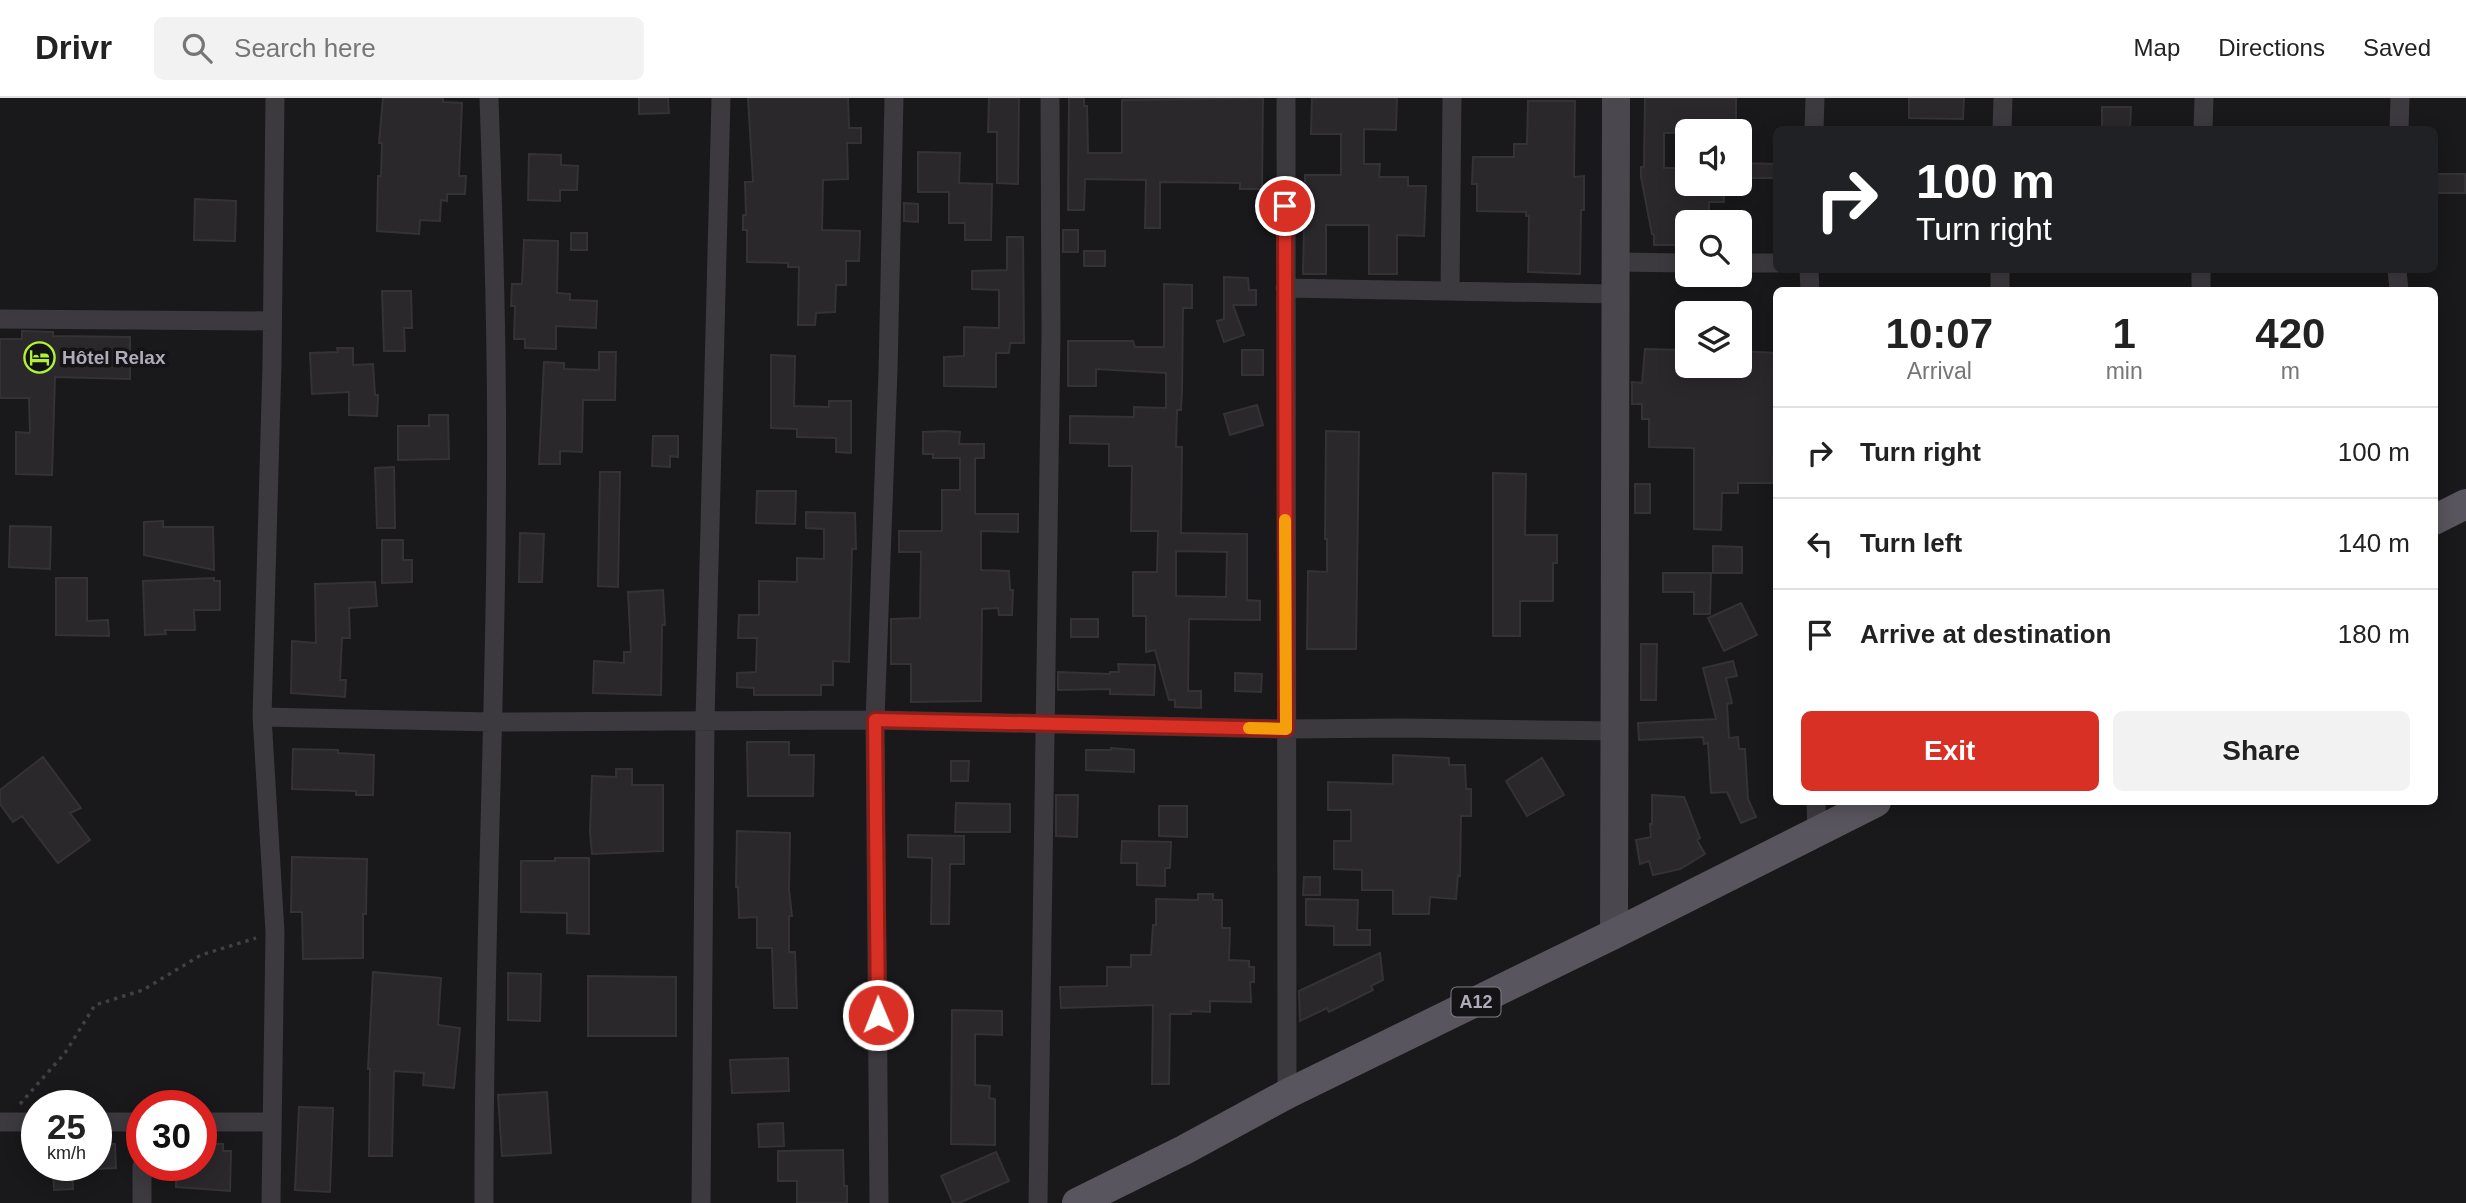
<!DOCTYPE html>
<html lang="en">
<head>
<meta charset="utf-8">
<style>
	body { margin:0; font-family:Helvetica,sans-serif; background:#f2f2f2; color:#222; height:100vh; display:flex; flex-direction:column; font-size:26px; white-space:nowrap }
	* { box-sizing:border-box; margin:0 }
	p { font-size:23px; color:#767676 }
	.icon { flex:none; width:38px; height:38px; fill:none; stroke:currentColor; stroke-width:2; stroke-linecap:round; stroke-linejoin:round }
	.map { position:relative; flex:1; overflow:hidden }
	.panel { position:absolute; left:1773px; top:189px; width:665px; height:518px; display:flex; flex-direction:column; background:#fff; border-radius:10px; box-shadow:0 4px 18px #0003 }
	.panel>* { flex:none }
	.banner { position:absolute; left:1773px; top:28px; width:665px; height:147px; border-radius:10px; box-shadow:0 4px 18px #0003; background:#202124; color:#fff; overflow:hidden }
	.controls { position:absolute; left:1675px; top:21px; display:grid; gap:14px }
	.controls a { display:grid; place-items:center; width:77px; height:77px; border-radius:10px; background:#fff; box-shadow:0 4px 18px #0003; font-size:35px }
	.speed { position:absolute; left:21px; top:992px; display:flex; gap:14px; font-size:35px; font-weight:700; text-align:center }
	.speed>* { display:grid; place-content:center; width:91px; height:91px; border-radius:50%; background:#fff; box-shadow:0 4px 18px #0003; line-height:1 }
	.speed small { font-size:18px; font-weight:400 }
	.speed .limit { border:10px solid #d22; background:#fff; color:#111 }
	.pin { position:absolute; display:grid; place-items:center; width:60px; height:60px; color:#fff; margin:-30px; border:4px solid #fff; border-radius:50%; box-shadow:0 2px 7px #0007 }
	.me { position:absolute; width:77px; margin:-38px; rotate:359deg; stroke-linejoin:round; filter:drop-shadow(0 0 5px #0008) }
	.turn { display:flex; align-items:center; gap:24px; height:147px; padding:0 28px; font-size:32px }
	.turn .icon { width:91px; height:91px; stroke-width:2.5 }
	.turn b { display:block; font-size:49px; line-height:60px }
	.eta { display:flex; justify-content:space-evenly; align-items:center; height:119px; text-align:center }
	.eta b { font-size:42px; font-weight:700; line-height:49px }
	.button { display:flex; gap:14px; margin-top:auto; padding:14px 28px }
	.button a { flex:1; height:80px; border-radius:10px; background:#d93025; color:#fff; font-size:28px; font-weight:700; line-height:80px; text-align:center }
	.button a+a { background:#f2f2f2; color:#222 }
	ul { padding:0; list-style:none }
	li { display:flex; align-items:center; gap:21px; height:91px; padding:0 28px; border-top:2px solid #e0e0e0 }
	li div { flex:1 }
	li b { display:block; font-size:26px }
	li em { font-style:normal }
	header { display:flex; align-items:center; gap:42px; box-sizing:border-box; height:98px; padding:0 35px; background:#fff; border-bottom:2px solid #e0e0e0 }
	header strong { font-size:33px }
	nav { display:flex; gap:38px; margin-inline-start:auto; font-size:24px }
	.search { width:490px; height:63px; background:#f2f2f2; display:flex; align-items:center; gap:18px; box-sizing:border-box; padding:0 24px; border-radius:10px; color:#767676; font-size:26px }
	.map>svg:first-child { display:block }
	.building { fill:#2a282b; stroke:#353236; stroke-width:2; fill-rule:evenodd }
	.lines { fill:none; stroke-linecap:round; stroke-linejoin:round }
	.path { stroke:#423f46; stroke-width:3.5; stroke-dasharray:3.5 5; stroke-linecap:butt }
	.street { stroke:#3c393f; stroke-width:19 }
	.secondary { stroke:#4b474f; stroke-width:28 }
	.primary { stroke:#59555e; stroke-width:30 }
	.route-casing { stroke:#8d1f18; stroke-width:18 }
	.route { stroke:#d93025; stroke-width:12 }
	.slow { stroke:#f59e0b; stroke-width:12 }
	.labels { text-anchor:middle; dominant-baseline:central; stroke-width:7; stroke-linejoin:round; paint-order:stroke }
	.shield { fill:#141315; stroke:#817d88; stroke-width:2 }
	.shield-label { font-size:18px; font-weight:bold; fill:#b0aaba }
	.poi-label { font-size:19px; font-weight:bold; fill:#b0aaba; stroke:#141315; text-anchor:start }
</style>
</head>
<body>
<header>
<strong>Drivr</strong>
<div class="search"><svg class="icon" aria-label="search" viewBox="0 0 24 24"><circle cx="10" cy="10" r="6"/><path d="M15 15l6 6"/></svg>Search here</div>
<nav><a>Map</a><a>Directions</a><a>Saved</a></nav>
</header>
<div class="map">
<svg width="2466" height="1105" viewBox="0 0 2466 1105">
	<rect width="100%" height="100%" fill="#19181a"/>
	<path class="building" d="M383,0H443V4L462,5L459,78H466L465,96H447V103L441,102L440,123L420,122L419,136L377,133L378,78H381L382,45H379Z
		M639,0H668L669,15L639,16Z
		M748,0H848L849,30H861V45H847L848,81L823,82L822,132L860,133L859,163H846V187H836L835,214L816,215L815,227H798L799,169H788V165L747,164V132H743V117H746L745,84H753Z
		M989,0H1019L1018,86L997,85V34H988Z
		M1069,0H1084V8H1087L1088,55H1122V2L1263,0L1262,91H1240V85L1160,84V130H1145L1146,82L1085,81L1084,112H1068Z
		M1312,0H1397L1396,32L1364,31V66H1380L1379,79H1408V88H1426L1424,138L1397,137V176H1369V127H1326V176H1303L1305,77H1341V36H1311Z
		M1645,0H1736V33L1664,35V70H1687V86L1724,89V104H1709V124H1687V132H1680V147H1654V137L1652,136L1641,79V69H1644Z
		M1909,0H1964L1963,21L1909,20Z
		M1528,3H1575L1574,79L1584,78V112H1581L1580,176L1528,174L1529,118H1526V114L1477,113V86H1472L1473,59H1514V46H1527Z
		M2102,9H2131L2130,32H2102Z
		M918,54L960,55L959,85L992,86L991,142H965V125H949V94H918Z
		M529,56L561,57V67L578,68L577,92H560V103L528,102Z
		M1740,65L1776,66V80H1740Z
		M2434,76H2465V95H2434Z
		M195,101L236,103L235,143L194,142Z
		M904,105L918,106V124L904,123Z
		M1063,132H1078V154H1063Z
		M571,135H587V152H571Z
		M1007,139H1023L1024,245H1010L1009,255H996V289L944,288V259L964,258V229L999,230V192L972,191V173L1007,172Z
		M524,142L558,143L557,195L570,196V202L597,203L596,230L556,228V251L525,250V241H514L515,208H511L512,186H522Z
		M1084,153H1105V168H1084Z
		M1224,179L1248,180L1249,192H1256V207H1233L1244,237L1224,244L1217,223L1224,221Z
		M1164,186L1192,187V210H1183L1182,293L1181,312H1177L1176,349H1182L1181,435L1247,436V502L1260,503V522L1189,521L1188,593H1201V610L1175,609V602H1169L1155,552L1146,554V518H1133V474H1157L1158,433H1131L1132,368H1109V346L1070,345V318L1134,319V309L1166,310V275L1096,271V288H1068V243H1133L1135,249H1164ZM1176,453L1227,454L1226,499L1176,498Z
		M382,193H411L412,230H404L405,253H384Z
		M22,233L53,234V238L130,239V281L55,279L52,377L16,376V334L30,335L29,300H0V241H22Z
		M337,250H353V267L373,266L375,297H378L377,318L349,317V294L312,296L310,255L338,254Z
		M1645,251L1685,252L1684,268H1740V253L1776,255V359H1773V385H1738V395H1722L1721,432L1694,431V350L1649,349V321H1642V306H1632V284L1642,285Z
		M1242,252H1263V277H1242Z
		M599,254H616L615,302H583L582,354L560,353V366H539L544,264L564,265V271L599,272Z
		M771,257L795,258L794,308L829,309V303H851V355L836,354V340L797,339V331L771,330Z
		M1257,307L1263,327L1230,337L1224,316Z
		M429,317H448L449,361L398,362V328H429Z
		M944,333L960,334L959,346H984V360H975V416H1018V434L981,433V472L1009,473L1010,492H1013L1012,517H999L998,510L982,511L981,603L911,604V566H891V521L920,520L921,454H899V433H942V392H960V360H933V356H923V334Z
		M1326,333L1359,334L1356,551H1307L1308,473L1327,474V441H1325Z
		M653,338H678V359L670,358V369L652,368Z
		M394,369L395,430H377L375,370Z
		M600,374H620L618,489L598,488Z
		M1493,375L1526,376L1525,437H1557V465H1553V503H1520V538H1493Z
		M1635,386H1650V415H1635Z
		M757,393H796L795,426L756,425Z
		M806,414L855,415L856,451H852L849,564L833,563V587H821V597H754V590L737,589V575L756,574L757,540H738L739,517H759V483L797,484V460L824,461V431L806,430Z
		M163,423V429H213L214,472L144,457V424Z
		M10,428L51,429L50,471L9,469Z
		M520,435L544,436L542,484H519Z
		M382,442H403V462H412V484L382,485Z
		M1713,448L1742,449V475H1713Z
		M1663,475H1711L1710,516H1694V494H1663Z
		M56,480H87V523L108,522L109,538L56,537Z
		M214,480V483H220V512H194L195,532H165L166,536L145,537L143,483Z
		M375,484L377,508L349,510L350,540H342L340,582H346L345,599L291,595L292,543L316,545L315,486Z
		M663,492L665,527H662L661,597L593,595L594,563L624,565V554H631L628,494Z
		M1741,505L1757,537L1724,553L1708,520Z
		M1071,521H1098V539H1071Z
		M1641,546H1657L1656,602H1641Z
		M1733,563L1737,578L1726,580L1732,605L1727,606L1729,640L1738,639L1739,651H1745L1748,701L1756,719L1741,725L1727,694L1711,695L1708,645L1704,646L1703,639L1639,642L1638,625L1716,621L1703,570Z
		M1118,566L1155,567L1154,597L1110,596V591L1058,592V574L1110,576V574H1119Z
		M1235,575L1262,576L1261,594L1235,593Z
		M747,644H789V657H814L813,698H748Z
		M1111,650L1134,652V674L1086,672V652H1111Z
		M293,651L338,652V655L374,657L373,697H356V693L292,691Z
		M1393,657L1449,660V667H1465L1466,691H1471V718H1461L1460,778L1458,777L1456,801L1430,799L1429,816H1393V792H1362V772L1334,771V743H1351V712H1328V684L1393,686Z
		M43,659L81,710L70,715L90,742L58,765L22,718L13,724L0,706V692Z
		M1542,660L1564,697L1527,718L1506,683Z
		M951,663H969L968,683H951Z
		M616,671H632V687H663V753L592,756L590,734L592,678L616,679Z
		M1056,697H1078L1077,739L1056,738Z
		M1652,697L1684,699L1700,740L1697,742L1705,756L1680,771L1653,777L1649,763L1640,766L1636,742L1651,739L1650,726H1652Z
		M956,705L1010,706V734H955Z
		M1159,708H1187V739L1159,738Z
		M737,733L790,735L789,792L792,818H789V854H795L797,910H774L772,850H757V819L739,820L738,789H736Z
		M908,737L964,738V766H950L949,826H931L932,760L908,759Z
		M1122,743L1171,744L1170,770H1165V788L1137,787V765H1121Z
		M292,759L367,761L366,816H363V860L303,861L302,814H291Z
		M555,760H589V836L567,835V815L521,814V763H555Z
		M1304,779H1320V797H1303Z
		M1198,796H1213V802H1222V830H1230L1229,862L1249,863V869H1254V884H1250L1251,904L1210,903V914L1191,913V916H1170L1169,986H1152L1153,907L1061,910L1060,889L1107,888V869H1131V857H1151L1153,827H1156V801L1198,802Z
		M1306,801L1358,802L1357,832H1370V847H1334V828L1306,827Z
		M1380,855L1383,882L1371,888L1373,892L1329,914L1327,910L1300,923L1299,893Z
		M373,874L441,880L438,927L460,930L454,990L423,987L424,975L394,973L392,1058H369L370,971H368Z
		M508,875L541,876L540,923L508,922Z
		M588,878L676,879V938H588Z
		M952,912L1002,913V937L975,936V987L990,988L989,1000L995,1001V1047L951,1046Z
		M788,960L789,993L732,995L730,962Z
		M547,994L551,1055L502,1058L498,997Z
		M299,1009L333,1010L330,1094L295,1092Z
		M783,1025L784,1048L759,1049L758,1026Z
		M201,1045L223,1046V1053H231L230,1093L176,1089V1068H201Z
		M96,1046H115L116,1070L96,1071Z
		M843,1052L844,1088H847V1105H797V1083H778V1053Z
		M996,1054L1009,1083L959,1105H953L941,1078Z
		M53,1068H72L73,1091L54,1092Z"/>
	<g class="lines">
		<path class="path" d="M20,1006L65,955L95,907L143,892L201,857L256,840"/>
		<path class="street" d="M1286,0L1287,996
			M1814,32L1815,0
			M2002,32L2003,0
			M2203,32L2204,0
			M2399,32L2400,0
			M1615,164L1687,165
			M1740,165H1776
			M1809,172L1810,192
			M2201,172V192
			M2397,172L2399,192
			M1285,190L1615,196
			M2000,192V172
			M1450,193L1452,0
			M0,221L272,223
			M262,619L493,624L875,622L1286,631L1403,630L1615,633
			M1816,704L1817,733
			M0,1024H37
			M96,1024H142
			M201,1024H271
			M142,1068V1105
			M271,1105L275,834L262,619L272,266L275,0
			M484,1105C483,824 500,542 496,261C495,174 492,87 489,0
			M701,1105L705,622L721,0
			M879,1105L875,622L888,273L894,0
			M1038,1105L1051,236L1050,0"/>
		<path class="secondary" d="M1614,836L1616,0"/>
		<path class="primary" d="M2434,422L2466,406
			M1077,1105L1184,1052L1287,996L1614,836L1876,704"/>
	</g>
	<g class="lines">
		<defs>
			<path id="route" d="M878,917L875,622L1286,631L1285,108"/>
		</defs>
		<use href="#route" class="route-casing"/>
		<use href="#route" class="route"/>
		<path class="slow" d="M1249,630L1286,631L1285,422"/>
	</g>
	<defs>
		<symbol id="hotel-ring" viewBox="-11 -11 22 22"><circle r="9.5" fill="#141315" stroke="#aff238" stroke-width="1.5"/><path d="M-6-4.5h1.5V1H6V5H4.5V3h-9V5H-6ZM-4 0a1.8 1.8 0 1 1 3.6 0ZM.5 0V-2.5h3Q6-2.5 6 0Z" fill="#aff238"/></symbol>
	</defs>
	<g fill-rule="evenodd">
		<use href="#hotel-ring" x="22" y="242" width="35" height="35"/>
	</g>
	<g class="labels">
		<rect class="shield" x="1451.5" y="889.5" width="49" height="29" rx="5"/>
		<g class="shield-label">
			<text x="1476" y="904">A12</text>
		</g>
		<g class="poi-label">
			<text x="62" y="259">Hôtel Relax</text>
		</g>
	</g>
</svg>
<div class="controls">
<a><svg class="icon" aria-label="sound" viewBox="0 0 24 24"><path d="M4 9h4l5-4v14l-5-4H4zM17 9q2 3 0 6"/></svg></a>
<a><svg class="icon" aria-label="search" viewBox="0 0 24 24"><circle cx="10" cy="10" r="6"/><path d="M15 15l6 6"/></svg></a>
<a><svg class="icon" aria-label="layers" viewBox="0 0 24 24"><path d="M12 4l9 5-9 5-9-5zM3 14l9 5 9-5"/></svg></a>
</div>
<div class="speed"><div>25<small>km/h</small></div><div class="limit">30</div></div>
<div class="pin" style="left:1285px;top:108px;background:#d93025"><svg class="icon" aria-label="arrive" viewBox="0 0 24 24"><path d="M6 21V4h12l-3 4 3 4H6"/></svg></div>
<svg class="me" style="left:878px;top:917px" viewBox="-20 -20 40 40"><circle r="17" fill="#d93025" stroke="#fff" stroke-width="3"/><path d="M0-11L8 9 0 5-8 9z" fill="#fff"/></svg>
<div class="banner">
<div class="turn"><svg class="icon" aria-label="right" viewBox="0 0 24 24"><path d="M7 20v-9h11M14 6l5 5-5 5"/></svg><div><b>100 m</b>Turn right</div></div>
</div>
<section class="panel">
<div class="eta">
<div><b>10:07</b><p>Arrival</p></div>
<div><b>1</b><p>min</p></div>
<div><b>420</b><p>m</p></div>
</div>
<ul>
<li><svg class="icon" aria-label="right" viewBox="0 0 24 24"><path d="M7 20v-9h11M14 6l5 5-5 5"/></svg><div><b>Turn right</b></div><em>100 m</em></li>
<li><svg class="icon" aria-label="left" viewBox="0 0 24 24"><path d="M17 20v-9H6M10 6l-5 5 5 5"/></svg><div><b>Turn left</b></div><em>140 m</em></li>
<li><svg class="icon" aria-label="arrive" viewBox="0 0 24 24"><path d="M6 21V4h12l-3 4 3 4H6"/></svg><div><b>Arrive at destination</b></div><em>180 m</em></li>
</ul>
<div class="button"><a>Exit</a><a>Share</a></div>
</section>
</div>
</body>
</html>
